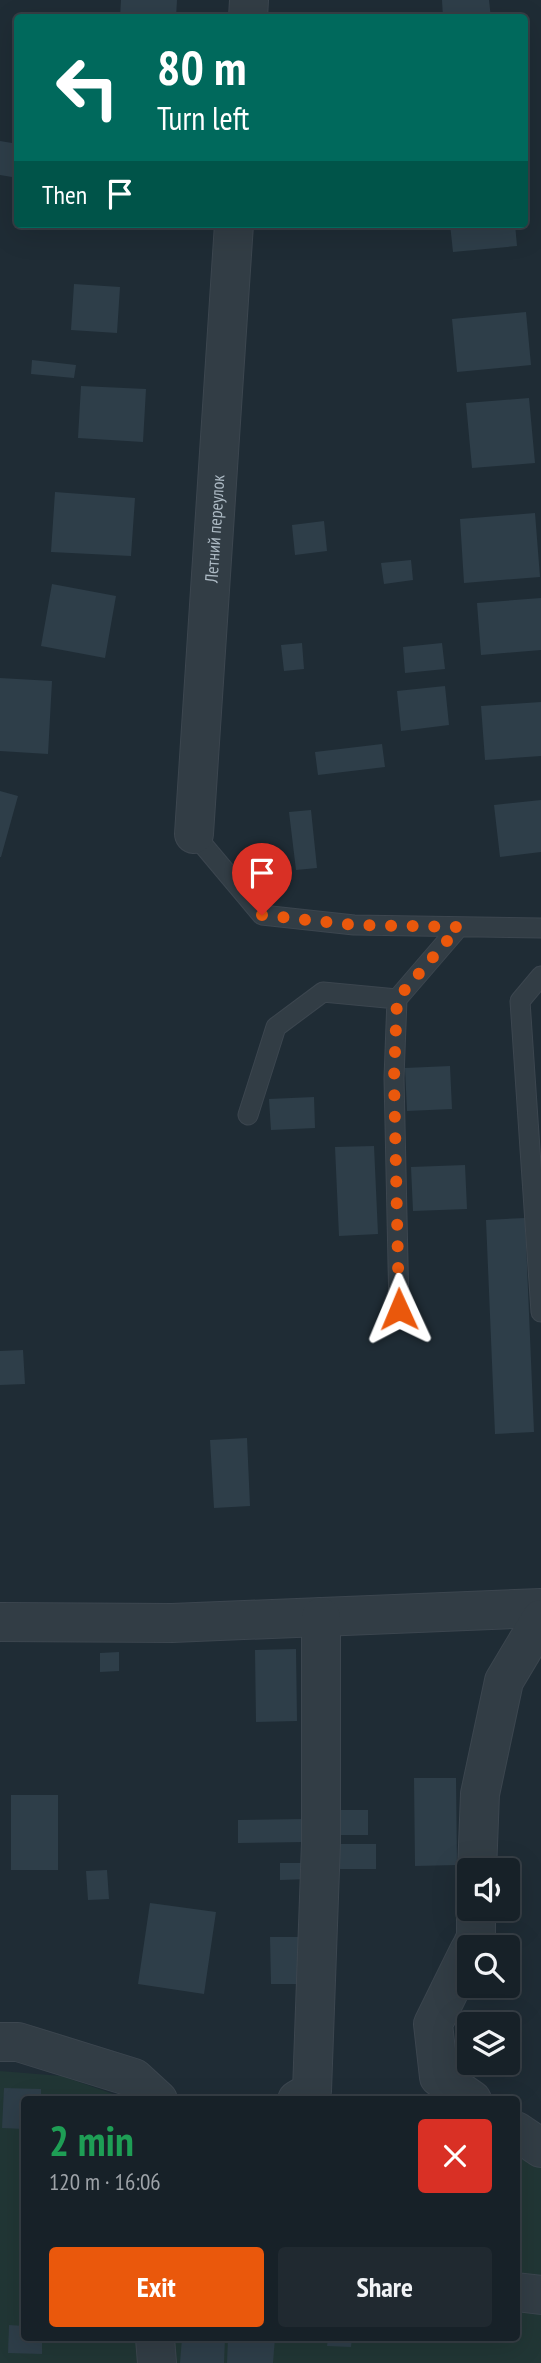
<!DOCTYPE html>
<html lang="en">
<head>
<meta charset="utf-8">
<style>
	body { margin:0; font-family:"PT Sans Narrow",sans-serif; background:#202930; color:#f1f3f6; height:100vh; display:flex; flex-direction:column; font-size:26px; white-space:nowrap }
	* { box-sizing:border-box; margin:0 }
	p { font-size:23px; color:#9ea3a8 }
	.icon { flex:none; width:38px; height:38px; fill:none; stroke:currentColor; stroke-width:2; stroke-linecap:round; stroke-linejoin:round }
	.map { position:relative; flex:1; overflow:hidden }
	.panel { position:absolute; left:21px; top:2096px; width:499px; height:245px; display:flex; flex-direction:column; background:#172128; border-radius:7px; box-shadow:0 7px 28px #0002,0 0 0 2px #363e45 }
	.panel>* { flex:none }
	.banner { position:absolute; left:14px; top:14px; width:514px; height:214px; border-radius:7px; box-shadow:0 7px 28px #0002,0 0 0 2px #363e45; background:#00695c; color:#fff; overflow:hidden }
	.tools { position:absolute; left:457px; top:1858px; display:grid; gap:14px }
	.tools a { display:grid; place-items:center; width:63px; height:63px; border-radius:7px; background:#172128; box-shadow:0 7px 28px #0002,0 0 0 2px #363e45; font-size:35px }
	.pin { position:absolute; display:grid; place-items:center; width:60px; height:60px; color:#fff; margin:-72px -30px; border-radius:50% 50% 50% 0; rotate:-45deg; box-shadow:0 0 7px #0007 }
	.pin .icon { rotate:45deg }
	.me { position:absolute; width:77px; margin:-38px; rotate:359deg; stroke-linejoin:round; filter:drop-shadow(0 0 5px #0008) }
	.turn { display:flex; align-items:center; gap:24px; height:147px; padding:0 28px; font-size:32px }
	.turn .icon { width:91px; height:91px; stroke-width:2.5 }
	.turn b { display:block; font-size:49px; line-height:60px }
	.then { display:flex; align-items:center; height:66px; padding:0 28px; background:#0003; gap:14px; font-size:26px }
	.round { display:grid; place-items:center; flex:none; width:74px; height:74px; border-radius:7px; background:#202930 }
	.headline { display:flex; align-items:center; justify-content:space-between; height:119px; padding:0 28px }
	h1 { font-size:42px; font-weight:700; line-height:52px; color:#1e9e55 }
	.primary-button { display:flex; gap:14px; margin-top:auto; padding:14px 28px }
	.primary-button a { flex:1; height:80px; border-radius:7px; background:#ea580c; color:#fff; font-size:28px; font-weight:700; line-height:80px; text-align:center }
	.primary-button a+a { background:#202930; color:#f1f3f6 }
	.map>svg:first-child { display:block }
	.green { fill:#213635 }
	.building { fill:#2e3e49 }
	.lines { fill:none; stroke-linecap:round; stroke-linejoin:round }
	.lane-casing { stroke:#3c464f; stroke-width:21 }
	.street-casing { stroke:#3c464f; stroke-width:40 }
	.lane { stroke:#323d45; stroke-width:19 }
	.street { stroke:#323d45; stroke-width:38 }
	.route { stroke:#ea580c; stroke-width:12; stroke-dasharray:0 21.6 }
	.labels { text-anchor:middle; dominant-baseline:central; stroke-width:7; stroke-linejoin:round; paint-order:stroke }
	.street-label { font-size:18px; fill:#acb9c3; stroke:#18222a }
</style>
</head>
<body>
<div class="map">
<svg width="541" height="2363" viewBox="0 0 541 2363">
	<rect width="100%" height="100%" fill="#1f2c35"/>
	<path class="green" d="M0,2071L62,2076L130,2100H24V2338H516V2160L541,2159V2363H0Z"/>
	<path class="building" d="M121,0H177L176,18H120Z
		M442,0H489L491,18H443Z
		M0,141L18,144L12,177L0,175Z
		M450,224H515L517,246L453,252Z
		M74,284L120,287L117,333L71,330Z
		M526,312L531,365L457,372L452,319Z
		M32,360L76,365L74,378L31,374Z
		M81,386L146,389L143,442L78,438Z
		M529,398L535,463L472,468L466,403Z
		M55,492L135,498L131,556L51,552Z
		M535,513L540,577L464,583L460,519Z
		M324,521L327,551L295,555L292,525Z
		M411,560L413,580L384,584L381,563Z
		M52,584L116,596L105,658L41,646Z
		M541,598V650L481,655L477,603Z
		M302,643L304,669L284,671L281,645Z
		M442,643L445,669L405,673L403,647Z
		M0,678L52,681L48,754L0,751Z
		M445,686L449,725L401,731L397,691Z
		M541,702V756L485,760L481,706Z
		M382,744L385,767L318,775L315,752Z
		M0,791L18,796L1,857H0Z
		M541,800V852L500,857L494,805Z
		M311,810L317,868L296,870L289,812Z
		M450,1066L452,1109L407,1111L405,1068Z
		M314,1097L315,1128L271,1130L269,1099Z
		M374,1146L378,1234L339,1236L335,1147Z
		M465,1165L467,1209L413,1211L411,1167Z
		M525,1218L534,1432L495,1434L486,1220Z
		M23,1350L25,1384L0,1385V1351Z
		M247,1438L250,1506L214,1508L210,1440Z
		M296,1649L297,1721L256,1722L255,1650Z
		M119,1652V1671L100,1672V1653Z
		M414,1778H456L457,1865L415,1866Z
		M11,1795H58V1870H11Z
		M335,1810H368V1835H336Z
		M306,1819V1842L238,1843V1820Z
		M339,1844H376V1869H339Z
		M280,1863H308V1879L280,1880Z
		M107,1870L109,1899L88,1900L86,1871Z
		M150,1903L216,1912L204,1994L138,1984Z
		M270,1937H304V1984H271Z
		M4,2088L41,2089V2100H24V2129L2,2128Z
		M9,2325L24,2326V2338H42V2354L8,2353Z
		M182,2338H225L224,2363H180Z
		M228,2338H275L273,2363H227Z
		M328,2338H352L351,2347L327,2346Z"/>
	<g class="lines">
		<defs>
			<path id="lane" d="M194,834L262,915L354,925L541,928
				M541,976L520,1001L541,1312
				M397,999L394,1078L399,1309
				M248,1115L276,1027L323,992L397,999L459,927"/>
			<g id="street">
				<path d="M248,18L249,0"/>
				<path id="s1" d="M194,834L234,224"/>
				<path d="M0,1622L172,1623L541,1608"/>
				<path d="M477,1871L480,1794L504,1681L541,1619"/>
				<path d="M471,1948L476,1937V1909"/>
				<path d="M469,1951L433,2024L439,2077L472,2100"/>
				<path d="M0,2042H18L134,2078L158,2100"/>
				<path d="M297,2100L312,2091L321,1842V1617"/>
				<path d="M516,2131L541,2148"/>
				<path d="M516,2292L541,2295"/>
				<path d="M155,2338L157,2363"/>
			</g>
		</defs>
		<use href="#lane" class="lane-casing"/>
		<use href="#street" class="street-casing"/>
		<use href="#lane" class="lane"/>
		<use href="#street" class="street"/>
	</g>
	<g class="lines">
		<path class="route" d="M262,915L354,925L459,927L397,999L394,1078L399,1309"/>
	</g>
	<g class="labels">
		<g class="street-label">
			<text stroke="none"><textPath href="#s1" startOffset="306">Летний переулок</textPath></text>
		</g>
	</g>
</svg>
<div class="tools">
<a><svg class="icon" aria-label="sound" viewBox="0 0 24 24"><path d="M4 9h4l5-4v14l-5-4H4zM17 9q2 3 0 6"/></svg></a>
<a><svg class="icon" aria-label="search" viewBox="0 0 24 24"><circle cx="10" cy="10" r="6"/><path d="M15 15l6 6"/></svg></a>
<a><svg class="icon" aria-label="layers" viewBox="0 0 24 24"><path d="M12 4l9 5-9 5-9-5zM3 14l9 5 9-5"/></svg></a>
</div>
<div class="pin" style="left:262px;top:915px;background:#d93025"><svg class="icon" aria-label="arrive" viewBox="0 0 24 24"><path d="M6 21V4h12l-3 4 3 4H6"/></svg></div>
<svg class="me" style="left:399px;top:1309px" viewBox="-20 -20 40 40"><path d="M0-17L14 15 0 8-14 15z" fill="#ea580c" stroke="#fff" stroke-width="4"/></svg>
<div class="banner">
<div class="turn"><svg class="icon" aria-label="left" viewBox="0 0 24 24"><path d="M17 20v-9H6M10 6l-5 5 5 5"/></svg><div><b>80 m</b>Turn left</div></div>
<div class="then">Then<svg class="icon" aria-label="arrive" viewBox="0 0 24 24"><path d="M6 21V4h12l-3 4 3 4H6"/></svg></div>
</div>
<section class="panel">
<div class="headline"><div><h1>2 min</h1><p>120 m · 16:06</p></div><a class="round" style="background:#d93025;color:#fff"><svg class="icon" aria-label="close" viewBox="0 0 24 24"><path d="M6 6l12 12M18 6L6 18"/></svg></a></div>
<div class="primary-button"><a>Exit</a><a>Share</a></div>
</section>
</div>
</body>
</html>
